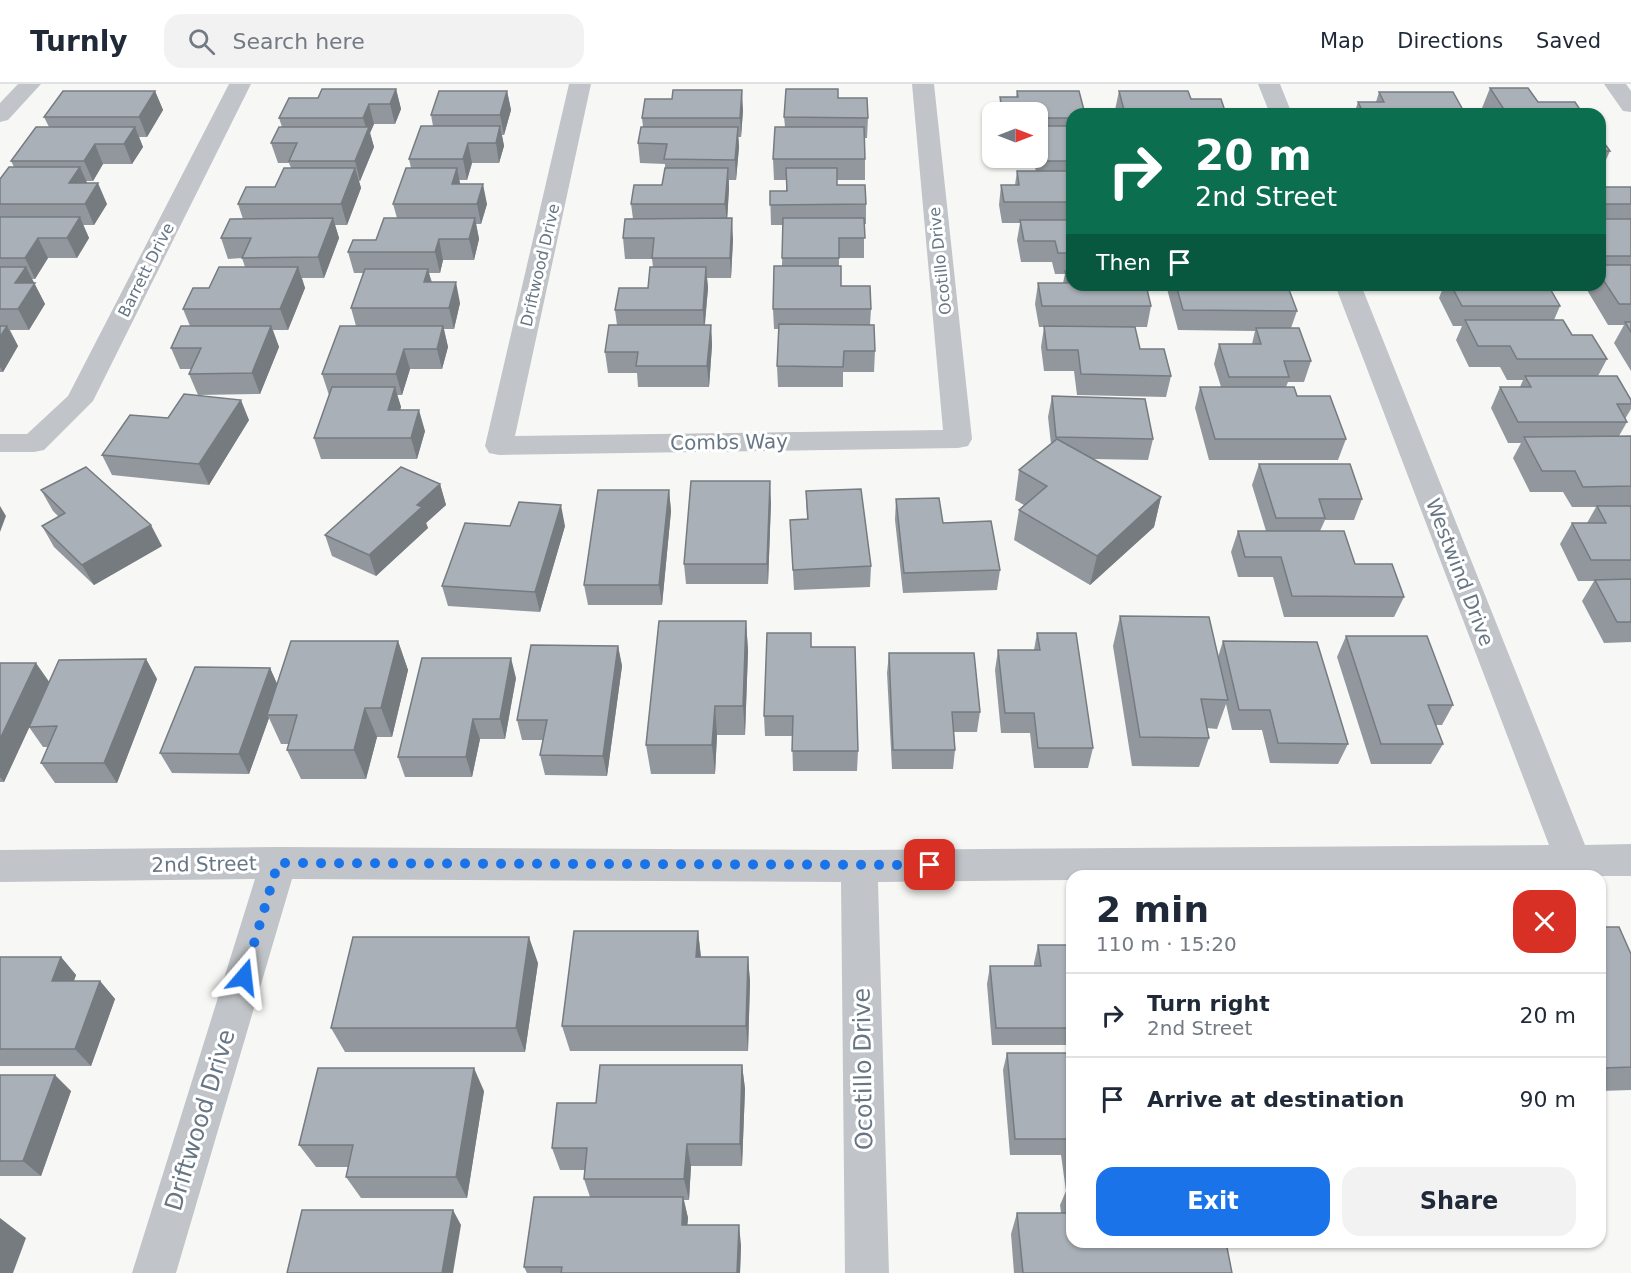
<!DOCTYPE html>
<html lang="en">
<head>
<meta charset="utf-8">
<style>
	body { margin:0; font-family:"DejaVu Sans",sans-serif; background:#f2f2f3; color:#1f2937; height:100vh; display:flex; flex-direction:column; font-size:22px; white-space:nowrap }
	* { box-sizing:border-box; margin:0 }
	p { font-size:20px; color:#747a83 }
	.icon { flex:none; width:33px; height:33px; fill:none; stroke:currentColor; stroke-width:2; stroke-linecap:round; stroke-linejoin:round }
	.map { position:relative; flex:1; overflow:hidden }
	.drawer { position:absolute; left:1066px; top:786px; width:540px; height:378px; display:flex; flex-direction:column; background:#fff; border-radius:18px; box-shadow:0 2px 4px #0004 }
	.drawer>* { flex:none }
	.guide { position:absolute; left:1066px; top:24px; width:540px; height:183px; border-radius:18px; box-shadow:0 2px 4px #0004; background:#0b6e4f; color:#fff; overflow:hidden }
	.needle { width:39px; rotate:90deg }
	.tools { position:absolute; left:982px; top:18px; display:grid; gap:12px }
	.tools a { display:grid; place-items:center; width:66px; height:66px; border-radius:12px; background:#fff; box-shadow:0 2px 4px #0004; font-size:30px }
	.pin { position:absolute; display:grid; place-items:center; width:51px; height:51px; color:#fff; margin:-26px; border-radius:12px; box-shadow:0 3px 9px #0006 }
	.me { position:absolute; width:66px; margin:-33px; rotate:17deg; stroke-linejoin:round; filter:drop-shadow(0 0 4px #0008) }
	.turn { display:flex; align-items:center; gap:21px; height:126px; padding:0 30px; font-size:27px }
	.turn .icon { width:78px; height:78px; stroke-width:2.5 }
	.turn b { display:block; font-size:42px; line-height:51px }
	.then { display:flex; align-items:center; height:57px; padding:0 30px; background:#0003; gap:12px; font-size:22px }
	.round { display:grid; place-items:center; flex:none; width:63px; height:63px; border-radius:18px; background:#f2f2f3 }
	.overview { display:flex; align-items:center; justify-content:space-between; height:102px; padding:0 30px }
	h1 { font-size:36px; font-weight:800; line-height:45px }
	.button { display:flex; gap:12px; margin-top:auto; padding:12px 30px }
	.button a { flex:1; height:69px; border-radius:18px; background:#1a73e8; color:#fff; font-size:24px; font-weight:800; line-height:69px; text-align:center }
	.button a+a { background:#f2f2f3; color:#1f2937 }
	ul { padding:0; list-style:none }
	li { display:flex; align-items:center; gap:18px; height:84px; padding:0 30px; border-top:2px solid #e0e1e3 }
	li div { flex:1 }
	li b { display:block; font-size:22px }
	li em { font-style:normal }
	header { display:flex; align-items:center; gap:36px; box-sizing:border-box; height:84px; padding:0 30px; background:#fff; border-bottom:2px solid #e0e1e3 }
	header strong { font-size:28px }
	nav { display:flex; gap:33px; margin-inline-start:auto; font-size:21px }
	.search { width:420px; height:54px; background:#f2f2f3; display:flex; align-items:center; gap:15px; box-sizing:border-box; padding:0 21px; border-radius:18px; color:#747a83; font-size:22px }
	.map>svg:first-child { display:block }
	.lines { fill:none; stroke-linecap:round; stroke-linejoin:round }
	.minor { fill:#c1c4c8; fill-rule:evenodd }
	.wall { fill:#91979d }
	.shaded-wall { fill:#767b80 }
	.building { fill:#a9b0b7; stroke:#767b80; stroke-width:1.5 }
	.route { stroke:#1a73e8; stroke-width:10; stroke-dasharray:0 18 }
	.labels { text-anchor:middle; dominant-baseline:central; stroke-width:6; stroke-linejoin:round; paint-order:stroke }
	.far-street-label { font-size:16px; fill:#677685; stroke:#fff }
	.street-label { font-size:20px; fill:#677685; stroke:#fff }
	.near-street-label { font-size:24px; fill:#677685; stroke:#fff }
</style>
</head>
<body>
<header>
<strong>Turnly</strong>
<div class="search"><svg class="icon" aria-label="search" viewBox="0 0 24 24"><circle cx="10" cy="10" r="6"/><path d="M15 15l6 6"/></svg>Search here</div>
<nav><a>Map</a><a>Directions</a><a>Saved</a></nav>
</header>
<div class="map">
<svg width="1631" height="1189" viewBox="0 0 1631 1189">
	<rect width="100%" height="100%" fill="#f7f8f5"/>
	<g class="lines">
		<path class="minor" d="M18,0H41L8,36L0,38V19Z
			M229,0H251L93,317L44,366L34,368H0V350H27L68,312Z
			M569,0H591L515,352L943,346L912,0H934L972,355L968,362L958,364L499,371L489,369L485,362Z
			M1258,0H1280L1292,30H1270Z
			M1604,0H1626L1631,7V28L1623,27Z
			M1335,201H1361L1585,761L1631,760V792H1072V796L878,798L889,1189H845L841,798L292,795L176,1189H132L255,795L0,798V766L278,763L859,766L1549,761Z"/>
	</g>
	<path class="wall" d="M1490,4L1538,18L1583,30H1486L1482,24Z
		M396,5L401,25L395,40H374L370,49L374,63L360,97H359L361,104L347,141H335L339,154L324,194H302L305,204L288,246H273L279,263L260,310L198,311L189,290L192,285H180L171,264L190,242L183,225L209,204L245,183L242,174L228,175L221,154L243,135L238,120L275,103L291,84L289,79H278L271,59L282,43L279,34Z
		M155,7L163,26L147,53H139L143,63L132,80H103L93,97H86L87,99L107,120L94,141H83L89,154L77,174H48L35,195H32L45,220L29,246H10L18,262L3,288H0V95L14,83L11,77L49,43L44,33Z
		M507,7L511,26L504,51H502L504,62L499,79H472L467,96H459L460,100L487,120L481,140H476L479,155L474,176H443L440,189H429L432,198L460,219L454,245H444L448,263L442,285H410L402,311H397L401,323L400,326L425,347L417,375H321L314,354L329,311L322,290L356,242L351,224L363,189H354L348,168L376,156L397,134L393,120L411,84L409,75L433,42L431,31Z
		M1017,7L1072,30V201L1151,222L1147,243H1103L1140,265L1171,292L1166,313L1077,311L1074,287H1044L1041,263L1044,243H1039L1035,220L1038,199H1063L1065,190H1055L1052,178H1021L1017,156L1020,139H1002L999,121L1001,101H1015L1017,87H1036L1034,80H1007L1006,74H1038V28H999L1000,13H1016Z
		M1119,7L1191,15L1226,30H1116L1115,26Z
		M1379,8L1463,26L1462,30H1354L1358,18H1376Z
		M838,14L868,34L867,54H864L865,75V96H837V101L866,120V140H864V174H839V182L841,202L871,225L870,241L875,267L874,288H843V303H778L777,282L779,245H774L773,225L782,182L783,141H771L770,107H786V96H774L773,75L785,43L784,33Z
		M743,26L741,53H738L739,63L736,96H729V104L727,134L733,155L731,194H707L708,204L705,241H711L712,261L709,303H638L637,289H608L605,268L617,241L615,226L648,204L653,183L652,175H625L623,154L633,135L631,120L662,101L665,84V80L640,79L638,59L643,43L642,34Z
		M1600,53L1610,67L1601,87H1600Z
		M1600,103H1631V287L1614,259L1624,241H1608L1584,201H1600Z
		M1166,201H1257L1258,203L1297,227L1291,244L1311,277L1304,298H1288L1286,303L1346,355L1338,376H1209L1195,324L1200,303H1221L1214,280L1219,260H1252L1255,247L1178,246Z
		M1444,201H1548L1560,222L1554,236L1572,251L1607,275L1598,292L1631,316V325L1625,335L1627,338L1619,352H1631V558L1604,559L1582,517L1594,497H1578L1560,460L1572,439H1587L1596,423H1572L1563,408H1530L1513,374L1521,359H1508L1491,324L1500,303H1520L1523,296H1507L1500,283H1469L1456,256L1462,242H1453L1439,214Z
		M1052,312L1153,355L1148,376L1092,375L1161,413L1154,443L1090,501L1014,456L1019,426L1024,421L1015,416L1019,386L1051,360L1048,333Z
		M168,334L249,336L209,401L112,391L102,371Z
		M1259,380L1362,415L1354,436H1325L1320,447L1355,480L1404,513L1394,533H1284L1273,493H1238L1231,468L1238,447H1266L1252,401Z
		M440,400L446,421L426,439L428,444L376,492L332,472L325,451Z
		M41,406L162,462L94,501L54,463L42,442L59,433L53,427Z
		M669,406L671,427L662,521H588L584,501Z
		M806,407L871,482L870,503L794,506L790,436H807Z
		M896,415L943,439L1000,486L997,506L903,509L895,436Z
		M771,418L768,500H686L684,480Z
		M565,442L540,528L448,522L442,502Z
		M1120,532L1218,573L1223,557L1348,660L1338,680L1270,679L1262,646H1232L1226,620L1217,645L1207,644L1209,654L1199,683L1132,682L1113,562Z
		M746,537L748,567L745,651H717L715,690H651L646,661Z
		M1037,549L1093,664L1088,684H1034L1030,649H1001L995,586L998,566H1034Z
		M1346,552L1453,621L1442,641H1436L1443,660L1431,680H1371L1337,573Z
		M398,557L408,586L392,653H377L366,695H301L287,666L289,660H281L269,634L249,690L172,689L160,669L270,584L277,600Z
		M618,562L622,582L607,692L545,691L540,671L543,656H522L517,636Z
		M811,563L858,667L857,687H793L792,652H765L764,632Z
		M889,569L980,628L977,648H954L955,666L953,685H892L887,589Z
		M146,575L157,595L117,699H55L41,679L48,663H43L29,643L4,698H0V579L49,598Z
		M516,594L505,655H480L472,693H405L398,673Z
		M1600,843L1631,870V1006L1600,1007Z
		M698,847L701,873H748L750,898L748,967H570L562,942Z
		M1038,861H1072V961H992L987,900L990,882H1034V879Z
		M0,873H61L76,891L74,897H100L115,915L91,982H0Z
		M538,879L525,968H345L331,944Z
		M1007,969H1072V1158L1232,1189H1014L1011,1150L1017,1129H1061L1060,1121L1066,1107L1061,1071H1010L1003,986Z
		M742,981L745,1005L742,1082H691L689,1116H684L688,1134L687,1141L741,1161L740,1189H527L524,1183L590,1113L584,1095L585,1086H560L552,1064L596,1019Z
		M0,991L71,1007L41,1092H0Z
		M484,1007L467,1114H361L346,1093L348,1083H316L299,1061Z"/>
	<path class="shaded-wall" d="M396,5L401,25L395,40L390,20Z
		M742,6L743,26L741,53L740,34Z
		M155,7L163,26L147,53L139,33Z
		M507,7L511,26L504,51L500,31Z
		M369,20L374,40L370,49L374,63L360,97L355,77L367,47L363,34Z
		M500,42L504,62L499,79L496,59Z
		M135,43L143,63L132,80L124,60Z
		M738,43L739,63L736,96L735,76Z
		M468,59L472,79L467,96L463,75Z
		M95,60L103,80L93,97L84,77Z
		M80,83L89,103L69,99Z
		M355,84L361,104L347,141L341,120Z
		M457,84L461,104L456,120L452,100Z
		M728,84L729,104L727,140L725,120Z
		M98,99L107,120L94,141L85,120Z
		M483,100L487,120L481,140L477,120Z
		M80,133L89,154L77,174L67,154Z
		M333,134L339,154L324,194L318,173Z
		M475,134L479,155L474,176L469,155Z
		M732,134L733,155L731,194L730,174Z
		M38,154L48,174L35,195L25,174Z
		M439,155L443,176L440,189L435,168Z
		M26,183L45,220L29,246L18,225L15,199Z
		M298,183L305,204L288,246L280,225Z
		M706,183L708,204L704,247L703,226Z
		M428,185L433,206L424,198Z
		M456,198L460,219L454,245L449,224Z
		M711,241L712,261L709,303L707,282Z
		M7,242L18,262L3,288L0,283V253Z
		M271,242L279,263L260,310L252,289Z
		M443,242L448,263L442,285L437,265Z
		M404,265L410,285L402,311L396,290Z
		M395,303L401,323L394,347L388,326Z
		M241,316L249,336L209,401L199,380Z
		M419,326L425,347L417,375L411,354Z
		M770,397L771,418L768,500L767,480Z
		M440,400L446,421L426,439L428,444L376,492L369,471L417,421Z
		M669,406L671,427L662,521L659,501Z
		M1161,413L1154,443L1090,501L1097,472Z
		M561,421L565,442L540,528L535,508Z
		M0,422L6,432L0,448Z
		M151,441L162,462L94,501L82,481Z
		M746,537L748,567L745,651L743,622Z
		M398,557L408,586L392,653L381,624Z
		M618,562L622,582L607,692L603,672Z
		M511,574L516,594L505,655L500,635Z
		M146,575L157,595L117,699L104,679Z
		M36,579L50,599L4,698L0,693V655Z
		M270,584L279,604L267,631L269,634L249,690L239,670Z
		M715,622L717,651L715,690L712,661Z
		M365,624L377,653L366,695L354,666Z
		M473,635L480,655L472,693L466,673Z
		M698,847L701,874L696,873Z
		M529,853L538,879L525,968L516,944Z
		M61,873L76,891L67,915L52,897Z
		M748,873L750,898L748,967L746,942Z
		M100,897L115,915L91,982L75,965Z
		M742,981L745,1005L742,1082L740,1060Z
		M474,984L484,1007L467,1114L456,1093Z
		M55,991L71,1007L41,1092L23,1077Z
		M687,1060L691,1082L689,1116L684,1095Z
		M683,1113L688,1134L686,1161L682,1141Z
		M453,1126L461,1141L453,1189H442Z
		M0,1134L26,1154L13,1189H0Z
		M739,1141L741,1161L740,1189H737Z"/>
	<path class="building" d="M1490,4H1528L1538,18H1575L1583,30H1507Z
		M322,5H396L390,20H369L363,34H279L289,14H318Z
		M786,5H838V14H867L868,34L784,33Z
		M673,6H742L740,34H642L645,15H672Z
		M63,7H155L139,33H44Z
		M439,7H507L500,31H431Z
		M1017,7H1079L1085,30H1072V34H1038V28H1003L1000,13H1018Z
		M1119,7H1188L1191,15H1221L1226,30H1125Z
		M1379,8H1453L1463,26H1444L1447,30H1364L1358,18H1384Z
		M421,42H500L496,59H468L463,75H409Z
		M1038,42H1072V77H1041L1038,64Z
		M36,43H135L124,60H95L84,77H11Z
		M279,43H369L355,77H289L297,59H271Z
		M641,43H738L735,76L664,75L667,60L638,59Z
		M775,43H864L865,75H773Z
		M1600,53L1610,67H1600Z
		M9,83H80L69,99H98L85,120H0V95Z
		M284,84H355L341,120H238L246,103H275Z
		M406,84H457L452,100H483L477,120H393Z
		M665,84H728L725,120H631L634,101H662Z
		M786,84H837V101H865L866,120L770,121V107H787Z
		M1017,87H1072V118H1004L1001,101H1019Z
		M1600,103H1631V120H1600Z
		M0,133H80L67,154H38L25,174H0Z
		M333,134L318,173L242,174L251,154H221L230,135Z
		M384,134H475L469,155H439L435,168H348L353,156H376Z
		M732,134L730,174H652L654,154H623L625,135Z
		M783,134H864L865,154H839V174H782Z
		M1600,135H1631V172H1600Z
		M1020,136H1072V169H1058L1055,157H1024Z
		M1600,181H1631V220H1619L1600,191Z
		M774,182H841V202H870L871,225H773Z
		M0,183H26L15,199H35L18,225H0Z
		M219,183H298L280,225H183L193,204H209Z
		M650,183H706L703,226H615L619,204H648Z
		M365,185H428L424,198H456L449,224H351Z
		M1065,187H1072V201H1146L1151,222H1042L1038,199H1068Z
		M1176,201H1257L1258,203H1288L1297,227L1183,226Z
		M1451,201H1548L1560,222H1462Z
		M1465,236H1563L1572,251H1592L1607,275H1517L1510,262H1478Z
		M1625,238H1631V248Z
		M779,240L874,241L875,267H844L843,283L777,282Z
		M609,241H711L707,282H636L638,268H605Z
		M0,242H7L0,253Z
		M181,242H271L252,289L189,290L201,264H171Z
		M340,242H443L437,265H404L396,290H322Z
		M1044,242L1135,243L1140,265H1164L1171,292L1081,290L1078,266H1047Z
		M1256,244H1299L1311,277H1284L1289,293H1229L1219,260H1261Z
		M1525,292H1617L1631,316V320H1617L1627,338H1518L1500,303H1531Z
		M332,303H395L388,326H419L411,354H314Z
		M1200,303H1294L1297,312H1330L1346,355H1215Z
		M184,310L241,316L199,380L102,371L130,331L168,334Z
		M1052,312L1145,315L1153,355L1056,353Z
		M1631,352V402L1583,403L1575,387H1542L1524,353Z
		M1057,355L1161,413L1097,472L1019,426L1047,402L1019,386Z
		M1259,380H1350L1362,415H1319L1325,434H1276Z
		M86,383L151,441L82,481L42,442L65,429L41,406Z
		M401,383L440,400L417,421L422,423L369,471L325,451Z
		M691,397H770L767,480H684Z
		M861,405L871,482L793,486L790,436L808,435L806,407Z
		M598,406H669L659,501H584Z
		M939,414L943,439L991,437L1000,486L904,489L896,415Z
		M519,418L561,421L535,508L442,502L465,439L510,442Z
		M1597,422H1631V476H1591L1572,439H1606Z
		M1238,447H1344L1355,480H1392L1404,513L1292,512L1281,473H1245Z
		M1631,495V538H1617L1595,496Z
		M1120,532L1209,533L1228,616L1201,615L1209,654L1140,653Z
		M659,537H746L743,622H715L712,661H646Z
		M767,549H811V563H855L858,667H792L793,632H764Z
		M1037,549H1076L1093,664H1038L1034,629H1005L998,566H1040Z
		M1346,552H1427L1453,621H1428L1443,660H1381Z
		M291,557H398L381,624H365L354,666H287L297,631H267Z
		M1223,557L1317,558L1348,660L1278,659L1270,626H1239Z
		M531,561L618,562L603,672L540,671L547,636H517Z
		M889,569H974L980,628H952L955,666H893Z
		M422,574H511L500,635H473L466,673H398Z
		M146,575L104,679H41L57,642L29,643L59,576Z
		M0,579H36L0,655Z
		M195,583L270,584L239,670L160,669Z
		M1600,843H1619L1631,870V983L1605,984L1600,974Z
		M574,847H698L696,873H748L746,942H562Z
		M353,853H529L516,944H331Z
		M1038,861H1072V944H996L990,882H1041Z
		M0,873H61L52,897H100L75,965H0Z
		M1007,969H1072V1093H1071L1067,1055H1015Z
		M600,981H742L740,1060H687L684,1095H584L587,1064H552L557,1019H596Z
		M318,984H474L456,1093H346L353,1061H299Z
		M0,991H55L23,1077H0Z
		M1068,1099H1072V1158H1226L1232,1189H1023L1017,1129H1072Z
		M534,1113H683L682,1141H739L737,1189H561L562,1183H524Z
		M302,1126H453L442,1189H287Z"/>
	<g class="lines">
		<path class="route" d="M244,893L278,779L930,781"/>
	</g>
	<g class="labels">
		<g class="far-street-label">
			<text transform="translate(940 177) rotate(-96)">Ocotillo Drive</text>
			<text transform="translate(540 181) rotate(-77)">Driftwood Drive</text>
			<text transform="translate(146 186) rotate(-63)">Barrett Drive</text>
		</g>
		<g class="street-label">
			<text transform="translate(729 358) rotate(-1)">Combs Way</text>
			<text transform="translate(1460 488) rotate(69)">Westwind Drive</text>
			<text transform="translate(204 780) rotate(-1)">2nd Street</text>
		</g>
		<g class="near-street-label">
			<text transform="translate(863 985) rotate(-91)">Ocotillo Drive</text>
			<text transform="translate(200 1036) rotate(-73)">Driftwood Drive</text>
		</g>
	</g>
</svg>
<div class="tools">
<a><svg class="needle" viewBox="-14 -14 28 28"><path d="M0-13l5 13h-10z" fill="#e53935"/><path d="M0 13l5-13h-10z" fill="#747a83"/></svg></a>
</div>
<div class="pin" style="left:930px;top:781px;background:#d93025"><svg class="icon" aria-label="arrive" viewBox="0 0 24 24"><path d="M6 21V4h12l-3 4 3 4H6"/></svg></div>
<svg class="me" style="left:244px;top:893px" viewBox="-20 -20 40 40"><path d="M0-17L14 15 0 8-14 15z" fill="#1a73e8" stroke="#fff" stroke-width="4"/></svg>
<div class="guide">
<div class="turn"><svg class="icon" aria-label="right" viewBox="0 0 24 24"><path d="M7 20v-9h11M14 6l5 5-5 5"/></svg><div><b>20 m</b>2nd Street</div></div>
<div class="then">Then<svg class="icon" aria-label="arrive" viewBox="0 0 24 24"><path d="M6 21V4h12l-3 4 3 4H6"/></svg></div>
</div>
<section class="drawer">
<div class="overview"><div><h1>2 min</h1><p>110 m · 15:20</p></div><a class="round" style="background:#d93025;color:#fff"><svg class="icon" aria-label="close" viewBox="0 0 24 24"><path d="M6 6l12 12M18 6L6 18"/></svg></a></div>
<ul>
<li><svg class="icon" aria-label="right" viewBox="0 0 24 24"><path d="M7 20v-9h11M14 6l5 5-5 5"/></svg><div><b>Turn right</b><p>2nd Street</p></div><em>20 m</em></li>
<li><svg class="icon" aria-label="arrive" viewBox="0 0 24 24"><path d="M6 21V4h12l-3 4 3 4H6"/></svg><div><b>Arrive at destination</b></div><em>90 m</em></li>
</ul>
<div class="button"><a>Exit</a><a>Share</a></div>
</section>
</div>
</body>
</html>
